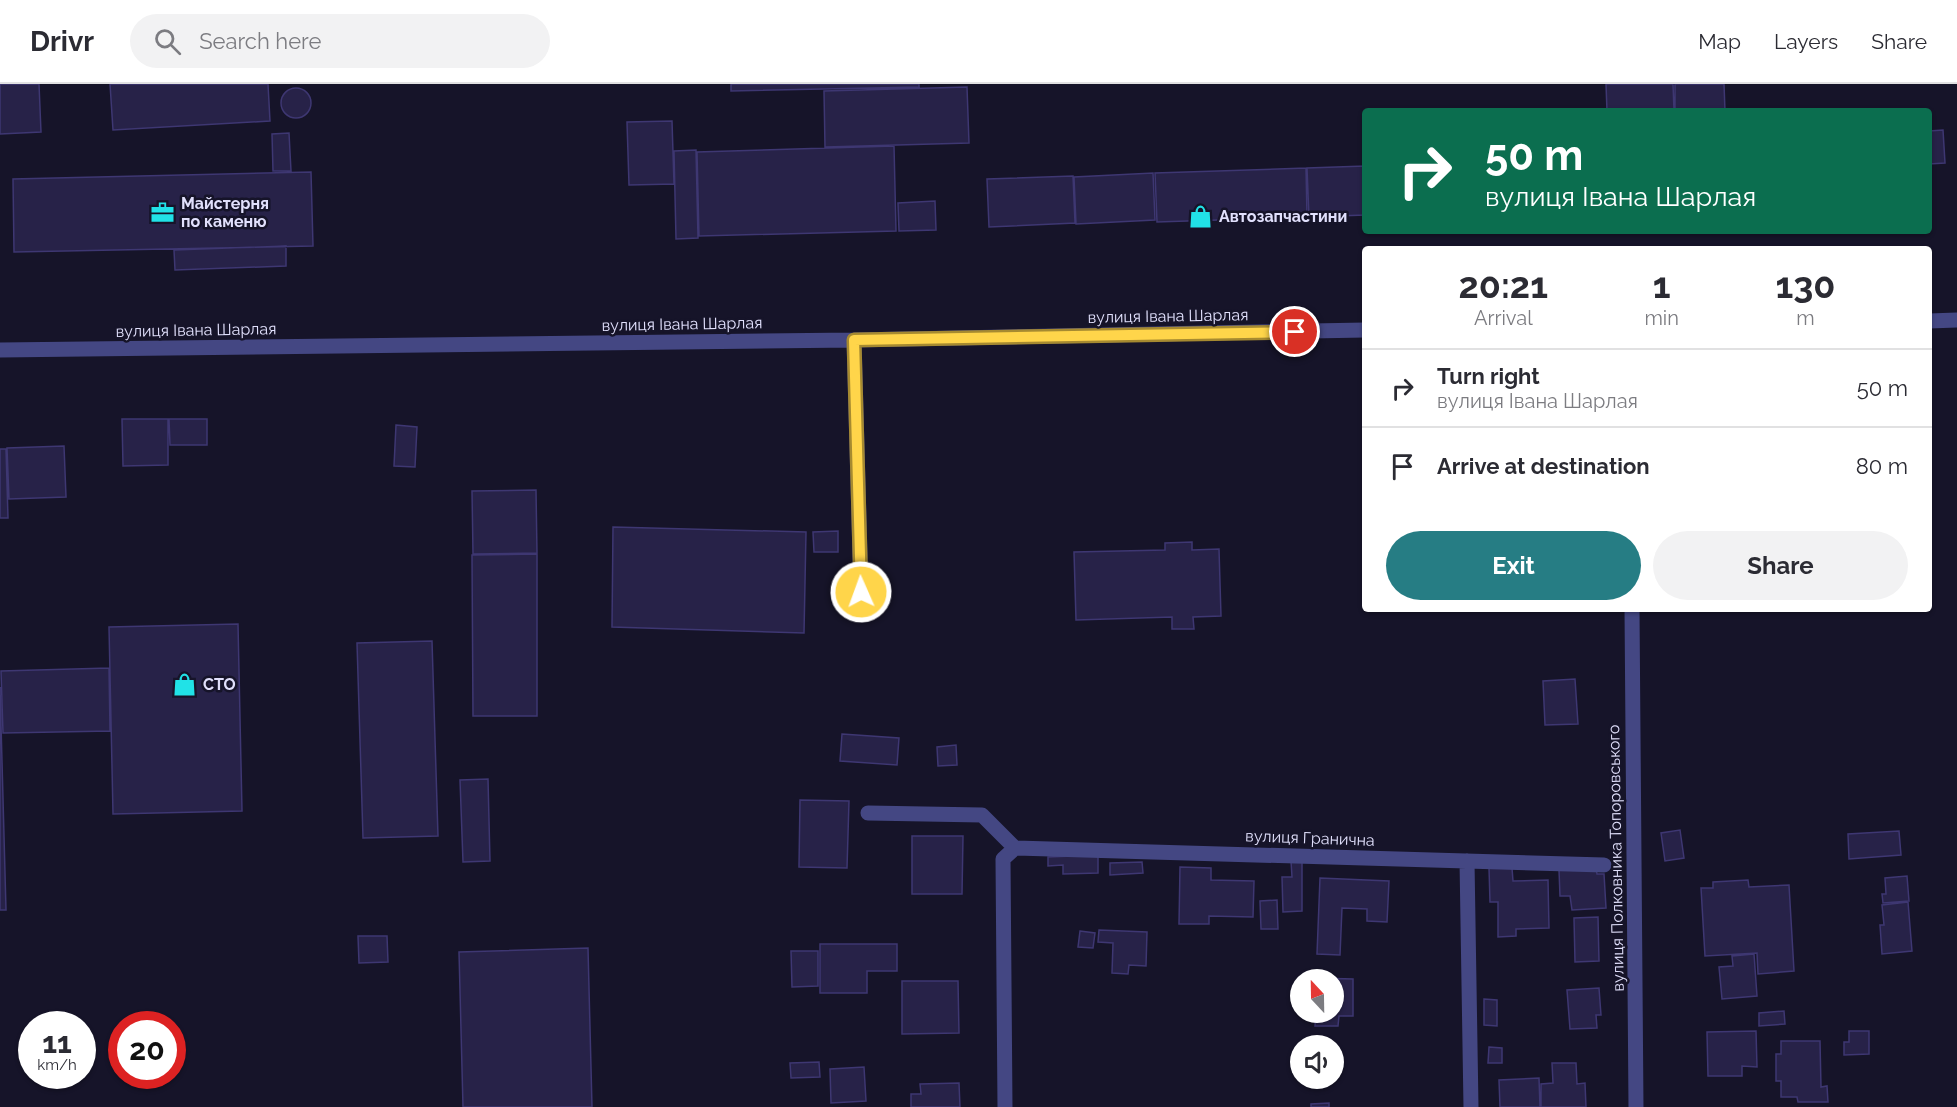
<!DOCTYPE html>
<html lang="en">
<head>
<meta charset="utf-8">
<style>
	body { margin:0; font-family:Raleway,sans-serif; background:#f2f2f3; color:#2b2b33; height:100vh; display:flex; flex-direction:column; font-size:22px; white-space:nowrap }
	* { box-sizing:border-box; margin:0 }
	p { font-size:20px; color:#7c7c81 }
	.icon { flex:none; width:33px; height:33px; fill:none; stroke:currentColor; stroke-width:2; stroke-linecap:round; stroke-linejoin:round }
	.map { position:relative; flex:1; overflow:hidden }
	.side { position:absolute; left:1362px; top:162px; width:570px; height:366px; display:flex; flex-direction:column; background:#fff; border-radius:6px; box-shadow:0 2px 4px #0004 }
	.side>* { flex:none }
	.banner { position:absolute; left:1362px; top:24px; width:570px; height:126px; border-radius:6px; box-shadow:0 2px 4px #0004; background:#0b6e4f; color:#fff; overflow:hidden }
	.needle { width:39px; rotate:338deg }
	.controls { position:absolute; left:1290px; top:885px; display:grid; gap:12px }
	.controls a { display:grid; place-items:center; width:54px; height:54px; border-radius:50%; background:#fff; box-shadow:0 2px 4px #0004; font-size:30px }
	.speed { position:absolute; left:18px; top:927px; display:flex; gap:12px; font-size:30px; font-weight:700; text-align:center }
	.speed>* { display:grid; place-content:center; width:78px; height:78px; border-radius:50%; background:#fff; box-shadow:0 2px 4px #0004; line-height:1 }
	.speed small { font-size:15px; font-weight:400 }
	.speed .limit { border:9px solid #d22; background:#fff; color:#111 }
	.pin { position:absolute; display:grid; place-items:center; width:51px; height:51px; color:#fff; margin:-26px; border:3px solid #fff; border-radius:50%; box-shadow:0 2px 6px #0007 }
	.me { position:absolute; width:66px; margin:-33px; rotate:358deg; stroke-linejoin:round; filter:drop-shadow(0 0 4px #0008) }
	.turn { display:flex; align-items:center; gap:21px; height:126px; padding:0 24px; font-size:27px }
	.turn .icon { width:78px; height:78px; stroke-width:2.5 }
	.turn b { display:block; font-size:42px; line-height:51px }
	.eta { display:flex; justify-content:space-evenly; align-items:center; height:102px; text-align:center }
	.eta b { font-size:36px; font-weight:700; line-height:42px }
	.button { display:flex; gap:12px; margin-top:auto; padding:12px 24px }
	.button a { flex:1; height:69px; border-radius:36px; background:#267d84; color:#fff; font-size:24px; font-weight:700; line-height:69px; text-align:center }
	.button a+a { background:#f2f2f3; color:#2b2b33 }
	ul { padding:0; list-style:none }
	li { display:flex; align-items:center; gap:18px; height:78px; padding:0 24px; border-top:2px solid #e1e1e2 }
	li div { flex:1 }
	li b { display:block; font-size:22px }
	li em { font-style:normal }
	header { display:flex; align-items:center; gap:36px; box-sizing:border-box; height:84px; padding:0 30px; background:#fff; border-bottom:2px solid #e1e1e2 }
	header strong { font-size:28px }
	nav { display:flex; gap:33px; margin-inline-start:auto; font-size:21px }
	.search { width:420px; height:54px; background:#f2f2f3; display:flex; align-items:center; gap:15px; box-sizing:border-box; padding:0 21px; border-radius:33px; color:#7c7c81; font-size:22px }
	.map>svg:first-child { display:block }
	.building { fill:#272248; stroke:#3e3772; stroke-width:1.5 }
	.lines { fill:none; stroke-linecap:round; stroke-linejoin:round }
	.minor { stroke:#444783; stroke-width:15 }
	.route-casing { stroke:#a68a30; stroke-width:15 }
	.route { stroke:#ffd54a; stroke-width:10 }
	.labels { text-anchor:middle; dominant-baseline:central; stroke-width:5; stroke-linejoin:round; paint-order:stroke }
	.poi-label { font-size:16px; font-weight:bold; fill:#e1e0fc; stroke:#161429; text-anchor:start }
	.street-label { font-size:16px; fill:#e1e0fc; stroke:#161429 }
</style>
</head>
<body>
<header>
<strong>Drivr</strong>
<div class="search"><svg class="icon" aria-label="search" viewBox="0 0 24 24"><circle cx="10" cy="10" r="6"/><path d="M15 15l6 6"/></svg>Search here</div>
<nav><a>Map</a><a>Layers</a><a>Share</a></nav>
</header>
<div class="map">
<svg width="1957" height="1023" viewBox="0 0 1957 1023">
	<rect width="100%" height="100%" fill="#161429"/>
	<path class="building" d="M0,0H39L41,48L0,50Z
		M110,0H268L270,37L113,46Z
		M731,0H919V3L731,7Z
		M1606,0H1673L1674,27H1607Z
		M1675,0H1724L1725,27H1675Z
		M967,3L969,59L825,63L824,7Z
		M281 19a15 15 0 1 1 30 0a15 15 0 1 1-30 0Z
		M672,37L674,100L629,101L627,38Z
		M1943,46L1945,79L1929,80V47Z
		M289,49L291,87H273L272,50Z
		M894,62L896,147L699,152L697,68Z
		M696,66L698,154L676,155L674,67Z
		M1365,82V131L1309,133L1307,84Z
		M1306,84L1307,133L1157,138L1155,89Z
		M311,88L313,162L14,168L13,95Z
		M1153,89L1155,136L1076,140L1074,93Z
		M1073,92L1075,139L989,143L987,95Z
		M935,117L936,146L899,147L898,119Z
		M286,162V182L175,186L174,166Z
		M122,335H168V381L123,382Z
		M169,335H207V361H170Z
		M396,341L417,343L415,383L394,382Z
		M64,362L66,413L9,415L7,364Z
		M0,365H6L8,434H0Z
		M536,406L537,469L473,470L472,407Z
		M613,443L806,448L804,549L612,543Z
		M838,447V468H814L813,448Z
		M1192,458V466L1219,465L1221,532L1193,533L1194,545H1172V533L1076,536L1074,468L1165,466V459Z
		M537,470V632H473L472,471Z
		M238,540L242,727L113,730L109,543Z
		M432,557L438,752L363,754L357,559Z
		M109,584L110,647L3,649L1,587Z
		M1575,595L1578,640L1545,641L1543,597Z
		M0,603L6,826H0Z
		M842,650L899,654L897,681L840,677Z
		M956,661L957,681L938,682L937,663Z
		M488,695L490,777L463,778L460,696Z
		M800,716L849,717L847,784L799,783Z
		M1680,746L1684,774L1665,777L1661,749Z
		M1899,747L1901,771L1849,775L1848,750Z
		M912,752H963L962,810H912Z
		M1098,771V789L1063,790V781L1048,782V773Z
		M1302,776V827L1283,828L1282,793H1292L1291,777Z
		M1142,778L1143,789L1110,791V779Z
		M1180,783L1211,784V796L1254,797L1253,833L1209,832V840H1179Z
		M1489,784H1512L1513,797L1548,796L1549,844L1516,845V852L1498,853V818H1490Z
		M1596,784L1597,790H1604L1606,824L1572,826L1570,812H1560L1559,786Z
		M1907,792L1909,817L1883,819L1882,810H1886L1885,794Z
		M1320,794L1389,797L1387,838L1367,837V825L1342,824L1340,871L1317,870Z
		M1748,796L1749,803L1789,801L1794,887L1758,890L1757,869L1705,872L1701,804H1713V798Z
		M1277,816L1278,845H1261L1260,817Z
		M1908,818L1912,867L1882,870L1880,841H1884L1882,821Z
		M1598,833L1599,877L1575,878L1574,834Z
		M1099,846L1147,848L1146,882L1129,881L1128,890L1112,889L1113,859L1098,858Z
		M1080,847L1095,849L1093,864L1078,863Z
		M358,852H387L388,878L359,879Z
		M820,860H897V887H867V909H820Z
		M588,864L592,1023H463L459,868Z
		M791,867H818V902L792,903Z
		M1754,870L1757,912L1722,915L1719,883L1733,882L1732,872Z
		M1316,894L1353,895V932H1339L1338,942H1315L1316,928H1334V896Z
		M902,897H958L959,949L902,950Z
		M1599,904L1601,931H1596L1597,944L1570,945L1567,906Z
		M1484,915L1497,916V942L1484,941Z
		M1784,927L1785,940L1759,942V929Z
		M1756,947L1757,983L1742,982V992H1708L1707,948Z
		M1849,947H1869V970L1844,971V958H1849Z
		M1781,957H1820L1821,1003L1827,1002L1828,1018H1798L1797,1013H1781V997H1776V970H1781Z
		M1489,963L1502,964V979H1488Z
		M819,978L820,993L791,994L790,979Z
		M1552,979H1576L1577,1000L1585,999L1586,1023H1541V1000L1553,999Z
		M864,983L866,1017L831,1019L830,985Z
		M1539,994L1540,1023H1500L1499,996Z
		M959,999L960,1023H911V1010H921L920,1000Z
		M1329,1019V1023H1311V1020Z"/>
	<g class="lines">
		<path class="minor" d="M1929,237L1957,236
			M854,256L861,508
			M0,266L854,256L1365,246
			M1632,525L1636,1023
			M868,729L982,731L1015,764
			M1015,764L1604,781
			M1467,777L1471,1023
			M1005,1023L1003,775L1015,764"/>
	</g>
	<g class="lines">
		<defs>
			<path id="route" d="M861,508L854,256L1295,248"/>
		</defs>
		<use href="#route" class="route-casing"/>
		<use href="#route" class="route"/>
	</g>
	<defs>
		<symbol id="office-bare" viewBox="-9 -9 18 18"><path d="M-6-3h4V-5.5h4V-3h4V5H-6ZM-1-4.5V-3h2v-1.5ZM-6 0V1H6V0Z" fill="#21e2e7" stroke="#161429" stroke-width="2.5" paint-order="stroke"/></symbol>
		<symbol id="shop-bare" viewBox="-9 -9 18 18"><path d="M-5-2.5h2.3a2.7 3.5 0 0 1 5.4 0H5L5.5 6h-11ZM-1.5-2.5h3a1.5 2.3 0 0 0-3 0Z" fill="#21e2e7" stroke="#161429" stroke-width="2.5" paint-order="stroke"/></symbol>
	</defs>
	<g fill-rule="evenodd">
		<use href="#office-bare" x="146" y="112" width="33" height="33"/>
		<use href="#shop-bare" x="1184" y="116" width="33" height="33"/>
		<use href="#shop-bare" x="168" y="584" width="33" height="33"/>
	</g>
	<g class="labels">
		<g class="poi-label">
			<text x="181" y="119">Майстерня<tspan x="181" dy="18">по каменю</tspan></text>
			<text x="1219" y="132">Автозапчастини</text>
			<text x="203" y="600">СТО</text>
		</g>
		<g class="street-label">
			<text transform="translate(1168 232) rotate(-1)">вулиця Івана Шарлая</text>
			<text transform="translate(682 240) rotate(-1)">вулиця Івана Шарлая</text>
			<text transform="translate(196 246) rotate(-1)">вулиця Івана Шарлая</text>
			<text transform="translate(1310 754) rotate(2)">вулиця Гранична</text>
			<text transform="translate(1616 774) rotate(-91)">вулиця Полковника Топоровського</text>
		</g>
	</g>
</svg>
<div class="controls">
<a><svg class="needle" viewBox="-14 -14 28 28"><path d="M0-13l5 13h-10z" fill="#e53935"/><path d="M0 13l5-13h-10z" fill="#7c7c81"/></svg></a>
<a><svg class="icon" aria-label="sound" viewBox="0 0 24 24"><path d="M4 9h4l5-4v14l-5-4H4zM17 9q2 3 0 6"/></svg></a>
</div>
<div class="speed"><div>11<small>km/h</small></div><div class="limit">20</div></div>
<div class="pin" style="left:1295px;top:248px;background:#d93025"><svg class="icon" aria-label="arrive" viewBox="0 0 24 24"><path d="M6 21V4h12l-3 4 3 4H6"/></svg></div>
<svg class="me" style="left:861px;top:508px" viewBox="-20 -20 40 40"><circle r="17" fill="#ffd54a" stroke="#fff" stroke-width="3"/><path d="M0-11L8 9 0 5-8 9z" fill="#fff"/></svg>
<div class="banner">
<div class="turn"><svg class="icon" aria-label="right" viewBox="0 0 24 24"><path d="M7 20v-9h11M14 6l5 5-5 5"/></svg><div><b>50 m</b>вулиця Івана Шарлая</div></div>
</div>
<section class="side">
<div class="eta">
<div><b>20:21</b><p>Arrival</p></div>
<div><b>1</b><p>min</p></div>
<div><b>130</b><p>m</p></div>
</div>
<ul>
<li><svg class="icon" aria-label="right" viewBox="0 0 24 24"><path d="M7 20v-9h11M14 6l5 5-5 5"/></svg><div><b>Turn right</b><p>вулиця Івана Шарлая</p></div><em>50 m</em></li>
<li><svg class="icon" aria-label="arrive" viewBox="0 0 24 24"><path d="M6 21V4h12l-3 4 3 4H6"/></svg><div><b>Arrive at destination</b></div><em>80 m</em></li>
</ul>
<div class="button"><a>Exit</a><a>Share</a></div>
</section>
</div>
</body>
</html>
